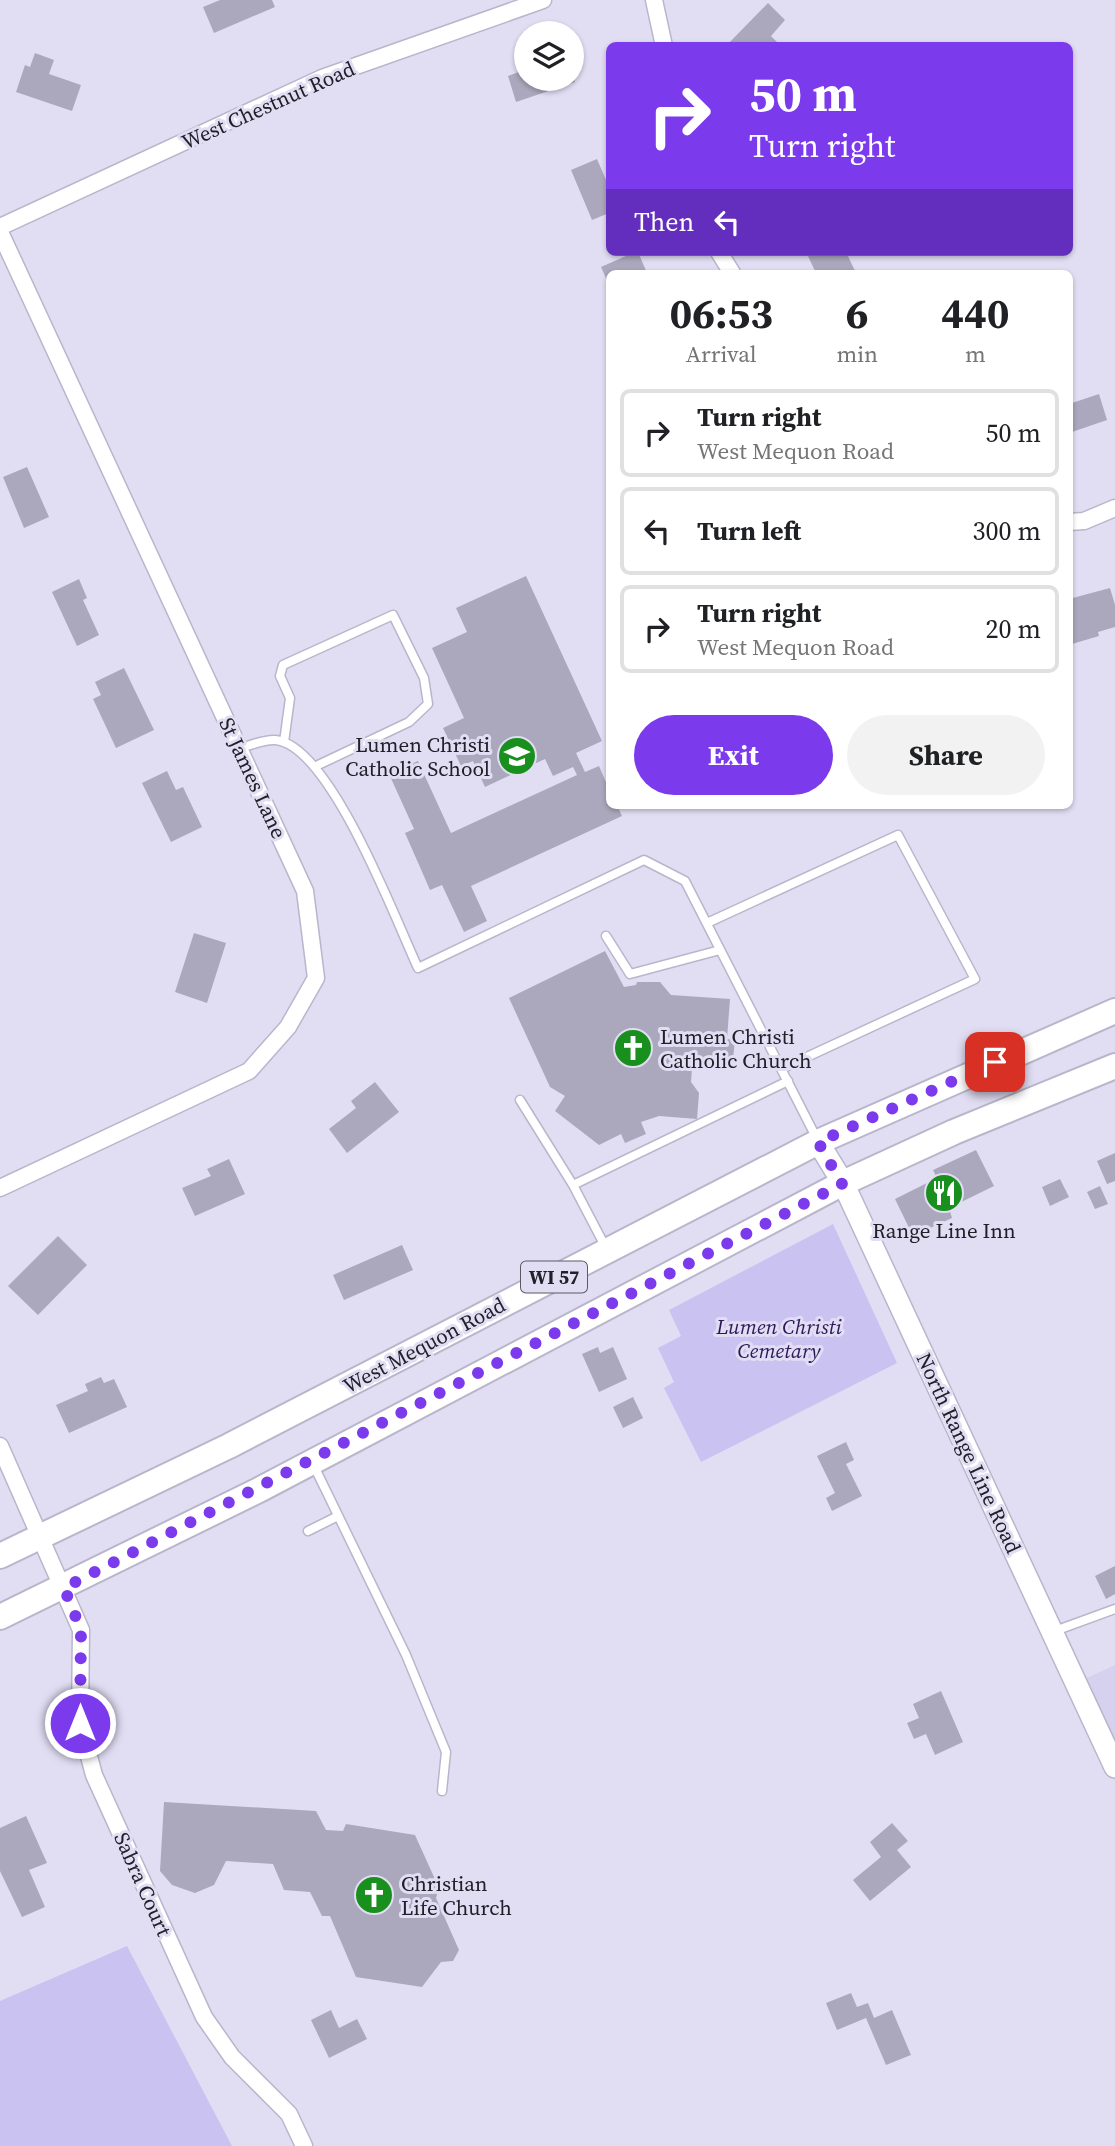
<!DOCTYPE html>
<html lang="en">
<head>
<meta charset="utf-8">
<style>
	body { margin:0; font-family:"Source Serif 4",serif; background:#f2f2f2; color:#202124; height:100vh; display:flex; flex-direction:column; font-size:26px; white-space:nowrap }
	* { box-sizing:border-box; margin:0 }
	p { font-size:23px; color:#757577 }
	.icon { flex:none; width:38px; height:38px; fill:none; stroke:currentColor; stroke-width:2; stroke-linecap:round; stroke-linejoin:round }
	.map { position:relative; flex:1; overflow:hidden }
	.drawer { position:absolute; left:606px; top:270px; width:467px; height:539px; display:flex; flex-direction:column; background:#fff; border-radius:10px; box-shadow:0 2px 5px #0004 }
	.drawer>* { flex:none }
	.top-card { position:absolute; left:606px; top:42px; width:467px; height:214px; border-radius:10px; box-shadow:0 2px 5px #0004; background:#7c3aed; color:#fff; overflow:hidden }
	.fabs { position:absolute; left:514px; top:21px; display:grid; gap:14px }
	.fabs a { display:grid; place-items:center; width:70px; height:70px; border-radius:50%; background:#fff; box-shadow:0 2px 5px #0004; font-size:35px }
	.pin { position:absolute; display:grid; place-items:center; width:60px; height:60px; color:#fff; margin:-30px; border-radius:14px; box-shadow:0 4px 10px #0006 }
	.me { position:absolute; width:77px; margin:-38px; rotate:0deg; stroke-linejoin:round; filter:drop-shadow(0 0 5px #0008) }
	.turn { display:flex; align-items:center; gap:24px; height:147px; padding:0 28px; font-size:32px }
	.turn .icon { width:91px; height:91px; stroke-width:2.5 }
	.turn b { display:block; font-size:49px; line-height:60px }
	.then { display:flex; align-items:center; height:66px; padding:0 28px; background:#0003; gap:14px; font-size:26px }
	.eta { display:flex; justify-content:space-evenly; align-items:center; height:119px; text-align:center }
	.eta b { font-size:42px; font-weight:700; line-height:49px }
	.primary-button { display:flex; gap:14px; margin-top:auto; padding:14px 28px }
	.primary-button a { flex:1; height:80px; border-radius:42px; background:#7c3aed; color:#fff; font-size:28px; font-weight:700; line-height:80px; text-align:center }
	.primary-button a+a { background:#f2f2f2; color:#202124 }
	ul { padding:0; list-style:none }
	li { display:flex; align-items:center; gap:21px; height:88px; margin:0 14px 10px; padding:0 14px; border:4px solid #e0e0e0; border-radius:10px }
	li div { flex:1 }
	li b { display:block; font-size:26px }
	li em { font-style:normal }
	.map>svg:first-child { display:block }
	.built { fill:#d6d1ee }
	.green { fill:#cac2f0 }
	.building { fill:#aba8bd }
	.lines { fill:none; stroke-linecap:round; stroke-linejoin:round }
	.lane-casing { stroke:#b9b6cc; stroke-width:11 }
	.street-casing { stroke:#b9b6cc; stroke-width:19 }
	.secondary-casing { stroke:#b9b6cc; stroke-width:24 }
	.primary-casing { stroke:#b9b6cc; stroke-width:28 }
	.lane { stroke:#fff; stroke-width:8 }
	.street { stroke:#fff; stroke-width:16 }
	.secondary { stroke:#fff; stroke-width:21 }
	.primary { stroke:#fff; stroke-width:24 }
	.route { stroke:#7c3aed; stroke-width:12; stroke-dasharray:0 21.6 }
	.labels { text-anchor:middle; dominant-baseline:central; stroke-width:6; stroke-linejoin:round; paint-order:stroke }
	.shield { fill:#e1def4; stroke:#5b5965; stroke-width:2 }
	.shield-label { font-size:19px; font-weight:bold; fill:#212028 }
	.street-label { font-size:21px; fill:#212028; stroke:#e1def4 }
	.poi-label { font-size:21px; fill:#212028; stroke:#e1def4; text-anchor:start }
	.park-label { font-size:21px; font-style:italic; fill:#2d1859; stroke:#e1def4 }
</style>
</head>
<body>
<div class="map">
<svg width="1115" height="2146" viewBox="0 0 1115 2146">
	<rect width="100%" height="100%" fill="#e1def4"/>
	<path class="built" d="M1115,1665V1767L1076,1683Z"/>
	<path class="green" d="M833,1224L897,1363L701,1462L664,1388L674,1382L658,1348L681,1336L669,1310Z
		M127,1946L232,2146H0V2001Z"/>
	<path class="building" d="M220,0H272L275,7L214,33L203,7Z
		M768,3L785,20L771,36L781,46H726Z
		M35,53L54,60L49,74L81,85L72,111L16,92L25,65L30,67Z
		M527,69V79H574L575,82L516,102L508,76Z
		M597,159L609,187V213L592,220L571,170Z
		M635,252H638L647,273H609V285L601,267Z
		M806,252H846L856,273H816Z
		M1099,394L1107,420L1072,432L1073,437L1069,439V404Z
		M27,467L49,517L24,528L3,477Z
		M526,576L602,741L576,753L585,772L599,766L609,789V805H617L622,816L471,886L487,921L464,932L442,885L430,890L405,833L414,829L389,774L418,761L451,833L577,775L573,767L553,776L545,759L485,787L473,761L461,766L443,728L464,718L432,648L467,632L456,608Z
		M79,579L87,598L83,600L99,635L77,646L52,592Z
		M1110,588L1115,605V627L1098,632L1099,636L1072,644L1069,599Z
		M124,668L154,730L116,748L93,699L101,695L95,682Z
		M167,771L176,790L183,787L202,827L171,842L142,783Z
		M194,933L226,943L207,1003L175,992Z
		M605,951L624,987L636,985L637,982H660L671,995L730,999L727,1039L735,1040L733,1059L705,1056L692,1068L691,1082L699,1093L697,1119L659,1116L641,1122L646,1134L625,1143L621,1134L599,1145L555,1111L565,1096L550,1087L509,998Z
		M375,1082L399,1112L347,1153L329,1129L356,1108L351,1101Z
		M976,1150L994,1186L949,1208L952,1218L913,1236L895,1199L937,1178L933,1170Z
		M1115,1153V1181L1107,1184L1097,1161Z
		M229,1159L245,1194L195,1216L182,1188L211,1176L207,1169Z
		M1060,1179L1069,1197L1050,1206L1042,1187Z
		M1100,1186L1108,1204L1095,1209L1087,1192Z
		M58,1236L87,1265L38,1315L8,1286Z
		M402,1245L413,1270L344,1300L333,1275Z
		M598,1347L600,1353L613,1347L627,1379L599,1392L582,1354Z
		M101,1377L104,1383L114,1379L127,1407L69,1433L56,1405L88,1391L85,1384Z
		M633,1397L643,1418L623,1428L613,1407Z
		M846,1442L854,1460L846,1464L862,1496L832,1511L826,1498L835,1493L817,1456Z
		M1115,1566V1594L1106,1599L1095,1576Z
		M941,1691L963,1742L935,1755L926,1734L914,1739L907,1723L919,1718L913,1704Z
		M164,1802L316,1811L326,1830L343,1831L346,1824L415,1835L439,1888L436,1898L459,1950L453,1961L441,1962L422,1987L356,1977L330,1916H322L310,1892L284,1890L273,1864L226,1861L214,1885L195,1893L172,1885L160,1871Z
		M26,1816L47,1863L29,1870L45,1907L22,1917L0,1871V1828Z
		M892,1823L908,1841L897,1850L911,1867L870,1901L853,1880L881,1857L870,1842Z
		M851,1993L857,2007L868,2003L874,2018L892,2010L911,2055L886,2065L866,2018L837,2030L826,2003Z
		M331,2010L339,2028L357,2019L367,2039L329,2058L311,2020Z"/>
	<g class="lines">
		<defs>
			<path id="lane" d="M284,742L290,698L280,676L283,665L393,615L424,678L428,704L409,722L316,766
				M239,748C250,746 264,739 275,740C330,744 396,921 418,968L644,860L685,881L817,1139
				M707,923L898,835L975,979L781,1069
				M606,936L630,974L720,950
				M520,1100L573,1185L606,1248
				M573,1185L788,1081
				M313,1464L406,1655L446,1752L442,1791
				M308,1531L338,1516
				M1052,1632L1115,1609"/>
			<path id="street" d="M654,0L664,46
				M0,227L322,78L543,0
				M0,232L305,891L316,978L288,1027L249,1071L0,1188
				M719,252L732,273
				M1069,522L1084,521L1115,508
				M0,1446L81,1630L80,1723L94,1775L204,2017L232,2057L289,2114L304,2146"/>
			<path id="secondary" d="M818,1142L843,1183L1115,1767"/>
			<path id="primary" d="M0,1556L229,1446L818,1142L1115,1011
				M0,1617L259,1490L843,1183L954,1132L1115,1066"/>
		</defs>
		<use href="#lane" class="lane-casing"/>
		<use href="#street" class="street-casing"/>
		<use href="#secondary" class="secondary-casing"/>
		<use href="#primary" class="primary-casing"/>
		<use href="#lane" class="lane"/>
		<use href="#street" class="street"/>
		<use href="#secondary" class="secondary"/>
		<use href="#primary" class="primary"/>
	</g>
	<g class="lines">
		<path class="route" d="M80,1723L81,1630L64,1588L842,1184L818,1142L995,1062"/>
	</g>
	<defs>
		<symbol id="school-disc" viewBox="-11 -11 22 22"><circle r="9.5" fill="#19901d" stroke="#e1def4"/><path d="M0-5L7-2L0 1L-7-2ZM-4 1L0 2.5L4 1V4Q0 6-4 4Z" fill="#fff"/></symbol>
		<symbol id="church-disc" viewBox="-11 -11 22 22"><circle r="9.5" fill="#19901d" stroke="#e1def4"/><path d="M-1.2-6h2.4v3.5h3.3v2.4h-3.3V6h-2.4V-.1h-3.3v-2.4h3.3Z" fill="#fff"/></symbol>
		<symbol id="restaurant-disc" viewBox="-11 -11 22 22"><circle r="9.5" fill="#19901d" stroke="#e1def4"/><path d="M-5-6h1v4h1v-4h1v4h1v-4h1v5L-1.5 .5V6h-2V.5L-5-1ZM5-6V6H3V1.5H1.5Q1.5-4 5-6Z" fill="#fff"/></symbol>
	</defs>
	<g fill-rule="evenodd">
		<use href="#school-disc" x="495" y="734" width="44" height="44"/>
		<use href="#church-disc" x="611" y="1026" width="44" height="44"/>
		<use href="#restaurant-disc" x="922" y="1171" width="44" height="44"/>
		<use href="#church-disc" x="352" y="1873" width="44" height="44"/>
	</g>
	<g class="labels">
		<rect class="shield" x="521" y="1261.5" width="66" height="31" rx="5"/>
		<g class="shield-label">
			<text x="554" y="1277">WI 57</text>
		</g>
		<g class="street-label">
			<text transform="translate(268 105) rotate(-24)">West Chestnut Road</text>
			<text transform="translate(253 778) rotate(65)">St James Lane</text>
			<text transform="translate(424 1345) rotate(-28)">West Mequon Road</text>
			<text transform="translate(969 1453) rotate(65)">North Range Line Road</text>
			<text transform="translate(143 1884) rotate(66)">Sabra Court</text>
		</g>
		<g class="poi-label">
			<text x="490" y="744" text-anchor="end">Lumen Christi<tspan x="490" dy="24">Catholic School</tspan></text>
			<text x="660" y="1036">Lumen Christi<tspan x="660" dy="24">Catholic Church</tspan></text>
			<text x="944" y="1230" text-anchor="middle">Range Line Inn</text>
			<text x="401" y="1883">Christian<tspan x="401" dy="24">Life Church</tspan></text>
		</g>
		<g class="park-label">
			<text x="779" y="1326">Lumen Christi<tspan x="779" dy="24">Cemetary</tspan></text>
		</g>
	</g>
</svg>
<div class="fabs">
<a><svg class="icon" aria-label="layers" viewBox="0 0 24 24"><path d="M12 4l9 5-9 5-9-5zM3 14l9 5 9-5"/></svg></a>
</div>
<div class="pin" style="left:995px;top:1062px;background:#d93025"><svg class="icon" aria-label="arrive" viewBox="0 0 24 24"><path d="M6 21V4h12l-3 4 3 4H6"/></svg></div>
<svg class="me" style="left:80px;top:1723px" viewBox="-20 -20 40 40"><circle r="17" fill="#7c3aed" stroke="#fff" stroke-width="3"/><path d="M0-11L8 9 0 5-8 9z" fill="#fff"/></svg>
<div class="top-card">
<div class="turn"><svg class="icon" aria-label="right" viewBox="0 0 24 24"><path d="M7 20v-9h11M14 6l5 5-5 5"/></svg><div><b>50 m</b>Turn right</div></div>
<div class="then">Then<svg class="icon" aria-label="left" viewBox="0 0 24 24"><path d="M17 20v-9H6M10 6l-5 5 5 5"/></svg></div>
</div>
<section class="drawer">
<div class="eta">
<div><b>06:53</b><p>Arrival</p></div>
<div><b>6</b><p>min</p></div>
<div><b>440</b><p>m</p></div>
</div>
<ul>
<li><svg class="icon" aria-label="right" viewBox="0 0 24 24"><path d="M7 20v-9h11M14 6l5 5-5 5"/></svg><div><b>Turn right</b><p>West Mequon Road</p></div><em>50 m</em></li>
<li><svg class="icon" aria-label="left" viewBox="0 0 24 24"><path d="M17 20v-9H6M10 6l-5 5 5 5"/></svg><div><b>Turn left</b></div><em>300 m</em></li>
<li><svg class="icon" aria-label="right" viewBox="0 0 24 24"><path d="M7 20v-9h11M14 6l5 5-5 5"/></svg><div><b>Turn right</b><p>West Mequon Road</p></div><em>20 m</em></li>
</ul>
<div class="primary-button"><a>Exit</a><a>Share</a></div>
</section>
</div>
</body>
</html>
